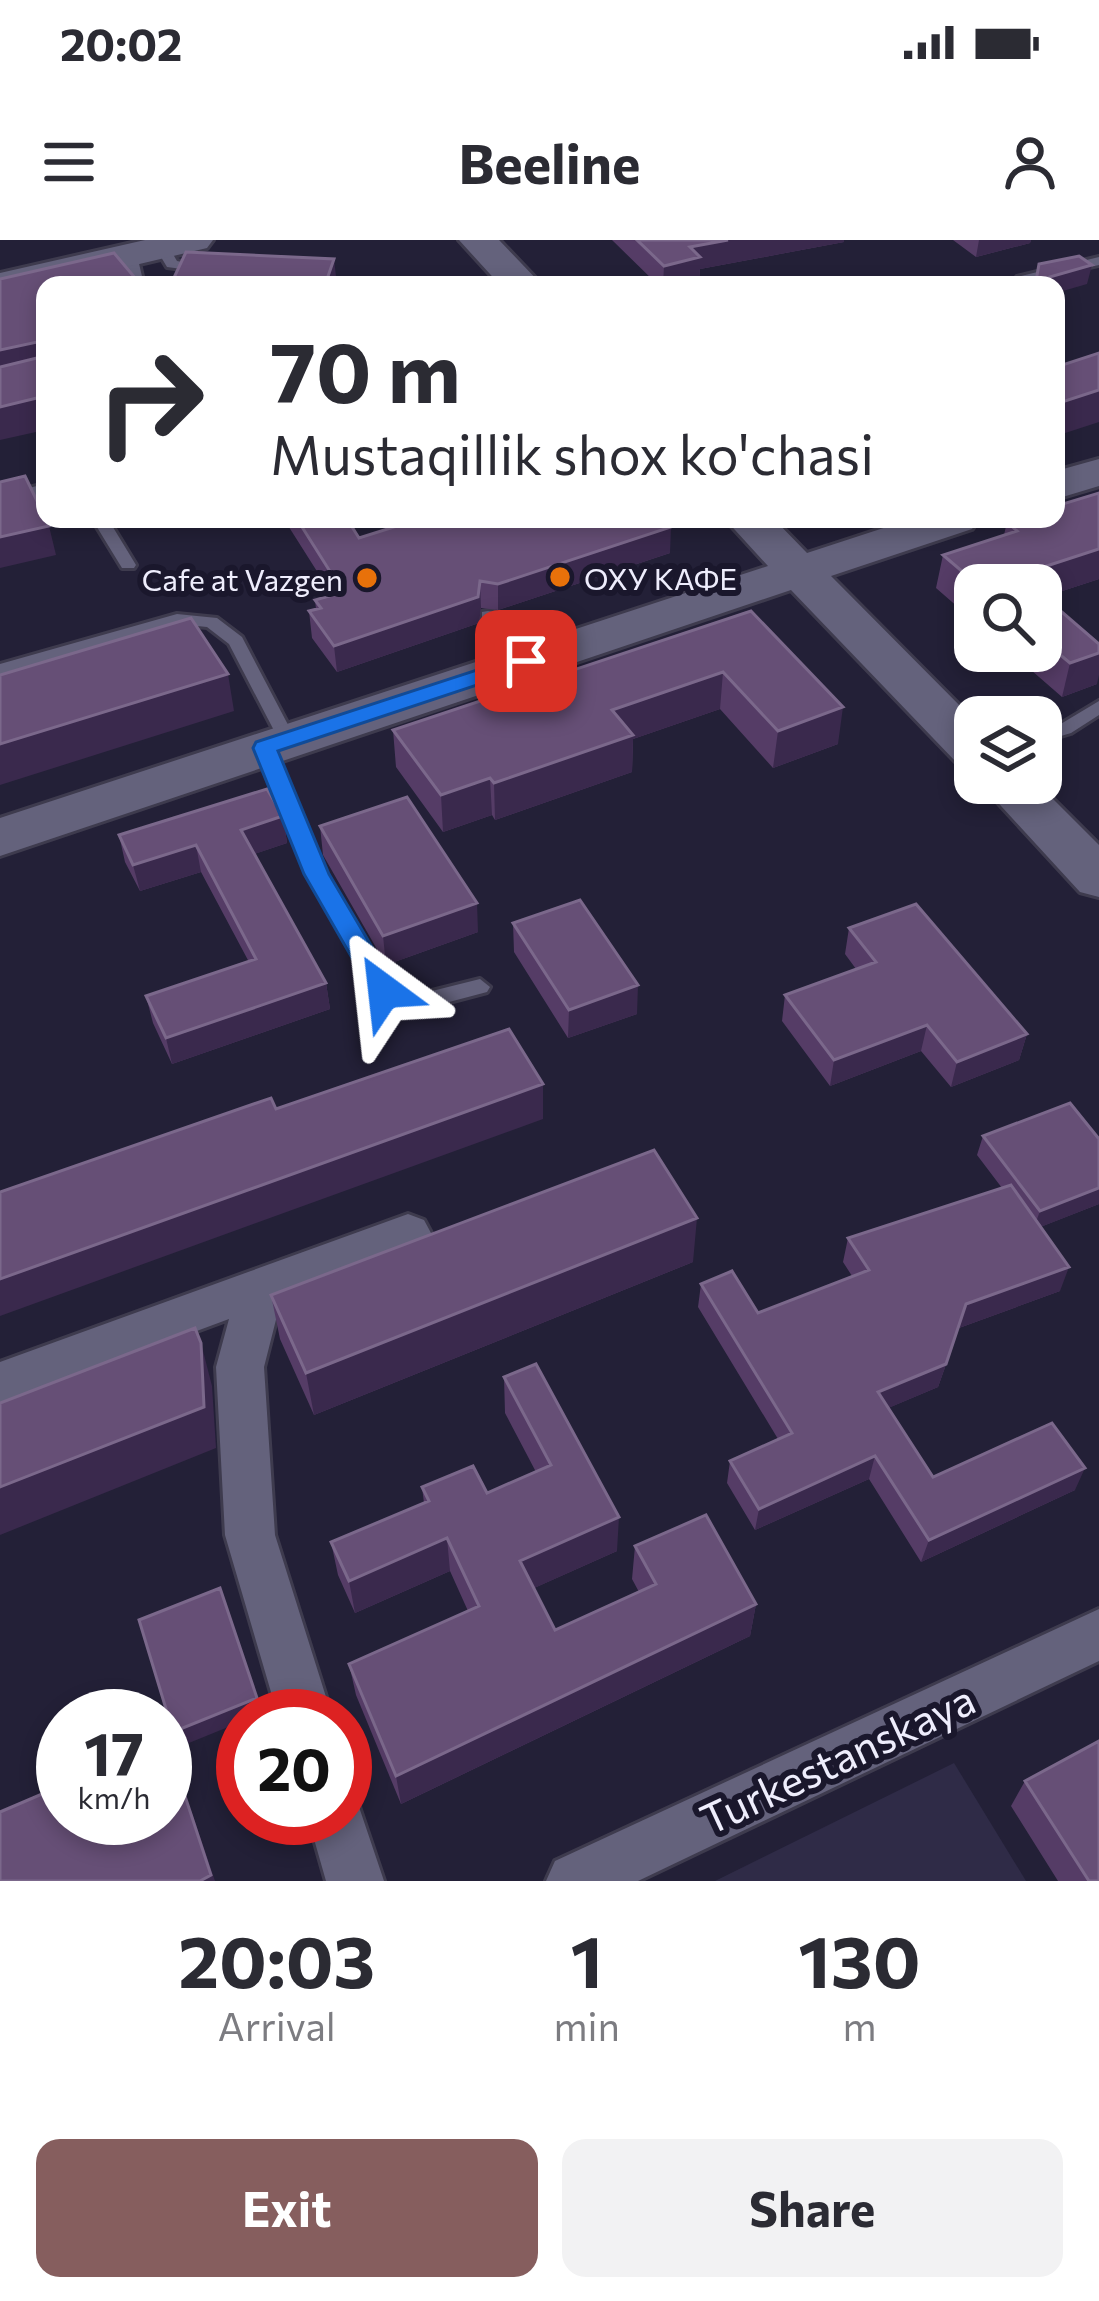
<!DOCTYPE html>
<html lang="en">
<head>
<meta charset="utf-8">
<style>
	body { margin:0; font-family:Commissioner,sans-serif; background:#f2f2f3; color:#2b2b33; height:100vh; display:flex; flex-direction:column; font-size:45px; white-space:nowrap }
	* { box-sizing:border-box; margin:0 }
	p { font-size:39px; color:#7c7c81 }
	.icon { flex:none; width:66px; height:66px; fill:none; stroke:currentColor; stroke-width:2; stroke-linecap:round; stroke-linejoin:round }
	.map { position:relative; height:1641px; overflow:hidden }
	.drawer { display:flex; flex-direction:column; background:#fff; flex:1 }
	.drawer>* { flex:none }
	.banner { position:absolute; left:36px; top:36px; width:1029px; height:252px; border-radius:24px; box-shadow:0 6px 18px #0003; background:#fff; color:#2b2b33; overflow:hidden }
	.tools { position:absolute; left:954px; top:324px; display:grid; gap:24px }
	.tools a { display:grid; place-items:center; width:108px; height:108px; border-radius:24px; background:#fff; box-shadow:0 6px 18px #0003; font-size:60px }
	.speed { position:absolute; left:36px; top:1449px; display:flex; gap:24px; font-size:60px; font-weight:700; text-align:center }
	.speed>* { display:grid; place-content:center; width:156px; height:156px; border-radius:50%; background:#fff; box-shadow:0 6px 18px #0003; line-height:1 }
	.speed small { font-size:30px; font-weight:400 }
	.speed .limit { border:18px solid #d22; background:#fff; color:#111 }
	.pin { position:absolute; display:grid; place-items:center; width:102px; height:102px; color:#fff; margin:-51px; border-radius:24px; box-shadow:0 6px 18px #0006 }
	.me { position:absolute; width:132px; margin:-66px; rotate:330deg; stroke-linejoin:round; filter:drop-shadow(0 0 9px #0008) }
	.turn { display:flex; align-items:center; gap:42px; height:252px; padding:0 36px; font-size:54px }
	.turn .icon { width:156px; height:156px; stroke-width:2.5 }
	.turn b { display:block; font-size:84px; line-height:102px }
	.eta { display:flex; justify-content:space-evenly; align-items:center; height:204px; text-align:center }
	.eta b { font-size:72px; font-weight:700; line-height:84px }
	.action { display:flex; gap:24px; margin-top:auto; padding:24px 36px }
	.action a { flex:1; height:138px; border-radius:24px; background:#865e5e; color:#fff; font-size:48px; font-weight:700; line-height:138px; text-align:center }
	.action a+a { background:#f2f2f3; color:#2b2b33 }
	.status { display:flex; justify-content:space-between; align-items:center; height:84px; padding:0 60px; background:#fff; direction:ltr }
	.status svg { height:33px; fill:currentColor }
	header { display:flex; justify-content:space-between; align-items:center; height:156px; padding:0 36px; background:#fff; font-size:54px; font-weight:700 }
	.map>svg:first-child { display:block }
	.built { fill:#2f2b47 }
	.lines { fill:none; stroke-linecap:round; stroke-linejoin:round }
	.lane-casing { stroke:#3e3b4e; stroke-width:6 }
	.street-casing { stroke:#3e3b4e; stroke-width:6 }
	.secondary-casing { stroke:#3e3b4e; stroke-width:6 }
	.lane { fill:#64627c; fill-rule:evenodd }
	.street { fill:#64627c; fill-rule:evenodd }
	.secondary { fill:#64627c; fill-rule:evenodd }
	.wall { fill:#553c66 }
	.shaded-wall { fill:#3a294d }
	.building { fill:#664f76; stroke:#7b688b; stroke-width:3 }
	.route { fill:#1a73e8; stroke:#114b97; stroke-width:3 }
	.food-dot { fill:#e8710a; stroke:#1a172c; stroke-width:4.5 }
	.labels { text-anchor:middle; dominant-baseline:central; stroke-width:12; stroke-linejoin:round; paint-order:stroke }
	.far-poi-label { font-size:30px; fill:#eeedfc; stroke:#1a172c; text-anchor:start }
	.near-street-label { font-size:42px; fill:#eeedfc; stroke:#1a172c }
</style>
</head>
<body>
<div class="status"><b>20:02</b><svg viewBox="0 0 49 12"><path d="M0 12V9h3v3zM5 12V6h3v6zM10 12V3h3v9zM15 12V0h3v12zM26 1h20v11H26zM47 4h2v5h-2z"/></svg></div>
<header><svg class="icon" aria-label="menu" viewBox="0 0 24 24"><path d="M4 6h16M4 12h16M4 18h16"/></svg>Beeline<svg class="icon" aria-label="person" viewBox="0 0 24 24"><circle cx="12" cy="8" r="4"/><path d="M4 21q1-7 8-7t8 7"/></svg></header>
<div class="map">
<svg width="1099" height="1641" viewBox="0 0 1099 1641">
	<rect width="100%" height="100%" fill="#232037"/>
	<path class="built" d="M954,1523L1026,1641H715Z"/>
	<g class="lines">
		<defs>
			<path id="lane" d="M157,4H167L177,21L212,28L205,32L167,27L155,7Z
				M130,11L137,15L144,45H130L123,15Z
				M1099,17V25L1024,41L1017,37Z
				M45,244V254L0,265V255Z
				M92,279H108L136,325L134,328H122Z
				M488,371L494,372L532,417V425H520L482,380V372Z
				M177,374L217,378L242,397L296,500L293,504H281L229,404L207,387L178,384L0,435V424Z
				M1099,461V475L1071,493L1041,502V490L1059,485Z
				M264,502L273,508L326,633L391,746L416,755L480,739L490,747L487,752L415,771L377,756L306,633L255,508Z"/>
			<path id="street" d="M408,974L424,980L431,993L424,1006L281,1060L264,1127L275,1295L332,1476H278L225,1295L216,1127L229,1079L0,1164V1122Z
				M1099,1369V1421L638,1641H546L555,1621Z
				M345,1554L356,1558L384,1641H326L308,1578H345Z"/>
			<path id="secondary" d="M145,0H213L207,8L0,57V33Z
				M459,0H499L542,45H500Z
				M1099,219V246L1056,259V231Z
				M725,279H774L807,313L911,279H979L972,289L831,336L975,481V528L957,523L791,350L0,616V578L768,326Z
				M980,543H1037L1099,605V657L1080,652Z"/>
		</defs>
		<use href="#lane" class="lane-casing"/>
		<use href="#street" class="street-casing"/>
		<use href="#secondary" class="secondary-casing"/>
		<use href="#lane" class="lane"/>
		<use href="#street" class="street"/>
		<use href="#secondary" class="secondary"/>
	</g>
	<path class="wall" d="M612,0H844V2L700,29L699,41L682,45H658Z
		M953,0H1031L1030,3L976,17Z
		M1099,253V339L1044,357L1097,444L1062,457L1009,411H1041V345H975V382L936,348L943,315L1004,295L1007,282Z
		M286,279H347L359,298L410,282L409,279H662L670,313L498,370L481,368L479,383L337,432L312,398L309,371L316,369L315,360L332,355L287,284Z
		M751,371L838,504L773,528L720,469L633,499L632,532L495,580L492,575L443,592L396,527L393,490Z
		M283,576L287,603L254,614L326,743L330,769L172,824L153,783L146,756L249,722L201,632L140,651L125,622L119,595Z
		M320,586L478,692L386,725L323,615Z
		M513,683L637,774L568,798L514,712Z
		M849,688L1027,794L1019,820L951,847L921,811L830,846L782,781L785,755L856,729L845,714Z
		M983,896L1099,964L1040,987L1060,1051L959,1088L938,1147L888,1168L933,1237L1075,1250L921,1322L869,1239L755,1290L727,1243L730,1221L778,1199L698,1067L701,1044L758,1073L852,1036L843,1022L848,998L1002,948L977,915Z
		M693,1022L314,1175L280,1099L271,1055Z
		M504,1137L617,1311L534,1348L555,1390L639,1352L632,1339L635,1306L756,1364L750,1396L401,1564L356,1455L349,1424L468,1371L450,1331L355,1373L338,1335L331,1302L424,1263L422,1247L487,1253L536,1232L505,1173Z
		M1025,1541L1099,1641H1058L1011,1566Z"/>
	<path class="shaded-wall" d="M728,0H844V2L700,29L699,41L682,45H663L664,26L690,7Z
		M979,0H1031L1030,3L976,17Z
		M334,19L337,45H325Z
		M1092,25L1087,44L1056,53V45H1035L1036,41Z
		M37,102L44,134L0,143V110Z
		M1099,150V182L1056,196V164Z
		M45,156V190L0,200V167Z
		M162,279H190L163,285Z
		M49,286L56,315L0,328V297Z
		M671,287L670,313L498,370V344Z
		M1099,309V339L1041,358V345H1017L1019,335Z
		M480,341L481,368L479,383L337,432L334,406Z
		M1099,413V435L1097,444L1062,457L1070,423Z
		M723,432L720,469L633,499L632,532L495,580L494,543L612,470Z
		M228,434L234,471L0,545V504Z
		M843,467L838,504L773,528L778,491Z
		M490,538L492,575L443,592L441,555Z
		M283,576L287,603L246,617L241,590Z
		M196,605L201,632L140,651L133,625Z
		M477,663L478,692L386,725L383,696Z
		M326,743L330,769L172,824L166,798Z
		M638,745L637,774L568,798L569,770Z
		M927,785L921,811L830,846L834,820Z
		M1027,794L1019,820L951,847L957,822Z
		M543,844V879L0,1076V1039Z
		M1099,948V964L1033,990L1040,971Z
		M697,978L693,1022L314,1175L306,1133Z
		M1069,1027L1060,1051L959,1088L938,1147L872,1175L878,1152L966,1064Z
		M201,1103L212,1146L216,1208L0,1295V1247Z
		M875,1216L869,1239L755,1290L759,1269Z
		M1085,1228L1075,1250L921,1322L929,1300Z
		M619,1277L617,1311L521,1354L520,1321Z
		M447,1298L450,1331L355,1373L349,1341Z
		M756,1364L750,1396L401,1564L396,1536Z
		M257,1458L262,1474L255,1476H243V1481L179,1507L173,1492Z
		M185,1556L192,1573L215,1641H200Z
		M90,1578H94L104,1612L95,1596Z"/>
	<path class="building" d="M637,0H728L690,7L700,17L664,26Z
		M186,12L334,19L325,45L171,44Z
		M114,13L141,45H45V156L0,167V127L41,117L42,106L37,102L0,110V39Z
		M1079,16L1092,25L1036,41L1039,24Z
		M1099,113V150L1056,164V127Z
		M25,236L49,286L0,297V242Z
		M1099,253V309L1019,335L1030,345H978L943,315L1017,291L1007,282L1016,279H1056V266Z
		M297,279H347L359,298L419,279H662L671,287L498,344L480,341L478,357L334,406L309,371L321,368L315,360L343,352Z
		M1041,354L1099,404V413L1070,423L1041,399Z
		M751,371L843,467L778,491L723,432L612,470L633,495L494,543L490,538L441,555L393,490Z
		M191,378L228,434L0,504V435Z
		M267,549L283,576L241,590L326,743L166,798L146,756L256,719L196,605L133,625L119,595Z
		M407,557L477,663L383,696L320,586Z
		M580,660L638,745L569,770L513,683Z
		M916,664L1027,794L957,822L927,785L834,820L785,755L876,722L849,688Z
		M509,789L543,844L0,1039V952L271,858L276,869Z
		M1070,863L1099,899V948L1040,971L983,896Z
		M654,910L697,978L306,1133L271,1055Z
		M1011,945L1069,1027L966,1064L946,1124L878,1152L933,1237L1052,1183L1085,1228L929,1300L875,1216L759,1269L730,1221L792,1193L701,1044L732,1031L758,1073L869,1030L848,998Z
		M195,1088L201,1103L204,1167L0,1247V1163Z
		M536,1124L619,1277L520,1321L555,1390L656,1344L635,1306L706,1275L756,1364L396,1536L349,1424L479,1366L447,1298L349,1341L331,1302L429,1261L422,1247L473,1226L487,1253L551,1225L504,1137Z
		M220,1348L257,1458L173,1492L139,1380Z
		M1099,1501V1641H1089L1025,1541Z
		M63,1545V1578H90L95,1596L136,1578H165V1565L185,1556L211,1635L200,1641H0V1572Z"/>
	<path class="route" d="M526,414L537,421L534,426L278,511L329,634L398,751L394,758H375L304,634L253,508L256,502Z"/>
	<g class="food-dot">
		<circle cx="560" cy="337" r="12"/>
		<circle cx="367" cy="338" r="12"/>
	</g>
	<g class="labels">
		<g class="far-poi-label">
			<text x="584" y="337">ОХУ КАФЕ</text>
			<text x="343" y="338" text-anchor="end">Cafe at Vazgen</text>
		</g>
		<g class="near-street-label">
			<text transform="translate(837 1518) rotate(-25)">Turkestanskaya</text>
		</g>
	</g>
</svg>
<div class="tools">
<a><svg class="icon" aria-label="search" viewBox="0 0 24 24"><circle cx="10" cy="10" r="6"/><path d="M15 15l6 6"/></svg></a>
<a><svg class="icon" aria-label="layers" viewBox="0 0 24 24"><path d="M12 4l9 5-9 5-9-5zM3 14l9 5 9-5"/></svg></a>
</div>
<div class="speed"><div>17<small>km/h</small></div><div class="limit">20</div></div>
<div class="pin" style="left:526px;top:421px;background:#d93025"><svg class="icon" aria-label="arrive" viewBox="0 0 24 24"><path d="M6 21V4h12l-3 4 3 4H6"/></svg></div>
<svg class="me" style="left:384px;top:751px" viewBox="-20 -20 40 40"><path d="M0-17L14 15 0 8-14 15z" fill="#1a73e8" stroke="#fff" stroke-width="4"/></svg>
<div class="banner">
<div class="turn"><svg class="icon" aria-label="right" viewBox="0 0 24 24"><path d="M7 20v-9h11M14 6l5 5-5 5"/></svg><div><b>70 m</b>Mustaqillik shox ko'chasi</div></div>
</div>
</div>
<section class="drawer">
<div class="eta">
<div><b>20:03</b><p>Arrival</p></div>
<div><b>1</b><p>min</p></div>
<div><b>130</b><p>m</p></div>
</div>
<div class="action"><a>Exit</a><a>Share</a></div>
</section>
</body>
</html>
